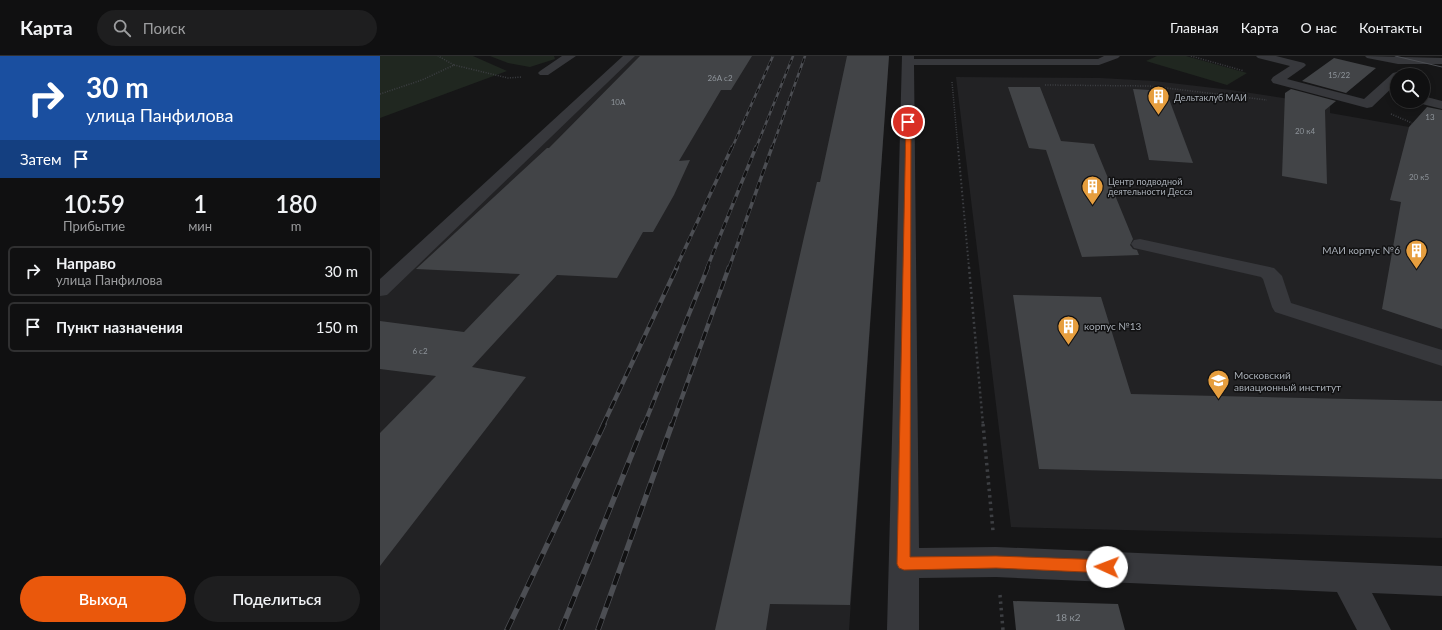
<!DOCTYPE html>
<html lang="ru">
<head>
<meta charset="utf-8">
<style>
	body { margin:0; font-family:Lato,sans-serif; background:#1e1e1f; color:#f1f3f6; height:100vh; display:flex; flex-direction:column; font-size:15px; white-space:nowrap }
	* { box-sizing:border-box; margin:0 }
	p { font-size:13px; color:#9c9d9f }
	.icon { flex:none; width:22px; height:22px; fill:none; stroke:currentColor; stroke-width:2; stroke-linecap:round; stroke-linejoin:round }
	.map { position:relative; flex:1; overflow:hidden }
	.side { display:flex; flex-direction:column; background:#101011; width:380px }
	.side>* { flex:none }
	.banner { background:#1a4fa0; color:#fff; overflow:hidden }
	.fabs { position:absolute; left:1010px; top:12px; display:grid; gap:8px }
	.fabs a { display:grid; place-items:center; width:40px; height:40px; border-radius:50%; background:#101011; box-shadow:0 2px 6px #0003,0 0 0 1px #303031; font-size:20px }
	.pin { position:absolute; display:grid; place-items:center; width:34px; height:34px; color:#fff; margin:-17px; border:2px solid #fff; border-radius:50%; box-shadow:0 1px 4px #0007 }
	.me { position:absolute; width:44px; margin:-22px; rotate:272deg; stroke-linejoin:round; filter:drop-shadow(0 0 3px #0008) }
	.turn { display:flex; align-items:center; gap:14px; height:84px; padding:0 20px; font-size:18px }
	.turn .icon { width:52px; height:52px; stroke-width:2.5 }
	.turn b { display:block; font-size:28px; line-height:34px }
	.then { display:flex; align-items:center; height:38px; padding:0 20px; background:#0003; gap:8px; font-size:15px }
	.eta { display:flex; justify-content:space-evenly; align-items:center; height:68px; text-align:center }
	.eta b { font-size:24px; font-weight:600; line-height:28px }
	.primary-button { display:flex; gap:8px; margin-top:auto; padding:8px 20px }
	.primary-button a { flex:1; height:46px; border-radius:24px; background:#ea580c; color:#fff; font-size:16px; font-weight:600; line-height:46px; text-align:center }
	.primary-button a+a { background:#1e1e1f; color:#f1f3f6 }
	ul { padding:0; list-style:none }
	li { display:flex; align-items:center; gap:12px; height:50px; margin:0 8px 6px; padding:0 12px; border:2px solid #303031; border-radius:6px }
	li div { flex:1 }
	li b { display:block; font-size:15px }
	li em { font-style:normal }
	header { display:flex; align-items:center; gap:24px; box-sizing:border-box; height:56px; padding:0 20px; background:#101011; border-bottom:1px solid #303031 }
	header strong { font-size:19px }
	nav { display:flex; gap:22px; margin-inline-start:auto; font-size:14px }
	.search { width:280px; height:36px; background:#1e1e1f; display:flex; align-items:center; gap:10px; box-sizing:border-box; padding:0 14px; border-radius:22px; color:#9c9d9f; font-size:15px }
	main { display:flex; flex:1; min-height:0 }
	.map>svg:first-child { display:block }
	.built { fill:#222224 }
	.green { fill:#202720 }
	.building { fill:#424447 }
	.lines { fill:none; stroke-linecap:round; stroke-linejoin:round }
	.path-far3 { stroke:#3d3f43; stroke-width:1.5; stroke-dasharray:1 1.5; stroke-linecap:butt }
	.path-far2 { stroke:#3d3f43; stroke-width:2; stroke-dasharray:1.5 2.5; stroke-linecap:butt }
	.path-far1 { stroke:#3d3f43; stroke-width:2.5; stroke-dasharray:2 3; stroke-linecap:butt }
	.path { stroke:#3d3f43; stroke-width:3.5; stroke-dasharray:2.5 4; stroke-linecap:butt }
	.minor { fill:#37383c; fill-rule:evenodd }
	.tram { stroke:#4c4e53; stroke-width:1 }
	.rail-far3-casing { stroke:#4c4e53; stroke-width:2.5 }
	.rail-far2-casing { stroke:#4c4e53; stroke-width:3.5 }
	.rail-far1-casing { stroke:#4c4e53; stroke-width:4.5 }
	.rail-casing { stroke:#4c4e53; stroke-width:5.5 }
	.rail-far3 { stroke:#111112; stroke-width:1.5; stroke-dasharray:5; stroke-linecap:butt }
	.rail-far2 { stroke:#111112; stroke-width:2.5; stroke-dasharray:7; stroke-linecap:butt }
	.rail-far1 { stroke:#111112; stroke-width:3; stroke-dasharray:9; stroke-linecap:butt }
	.rail { stroke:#111112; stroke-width:4; stroke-dasharray:12; stroke-linecap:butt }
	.route { fill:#ea580c; stroke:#983908 }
	.labels { text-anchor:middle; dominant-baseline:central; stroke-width:3; stroke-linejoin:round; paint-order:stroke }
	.number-label { font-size:8px; fill:#8e949a }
	.far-poi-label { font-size:9px; fill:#a8aeb6; stroke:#111112; text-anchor:start }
	.poi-label { font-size:10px; fill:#a8aeb6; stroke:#111112; text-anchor:start }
	.near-number-label { font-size:10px; fill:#8e949a }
</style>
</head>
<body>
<header>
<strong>Карта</strong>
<div class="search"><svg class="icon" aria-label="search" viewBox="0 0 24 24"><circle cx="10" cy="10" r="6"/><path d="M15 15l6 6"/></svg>Поиск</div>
<nav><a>Главная</a><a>Карта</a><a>О нас</a><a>Контакты</a></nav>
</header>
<main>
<section class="side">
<div class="banner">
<div class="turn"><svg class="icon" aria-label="right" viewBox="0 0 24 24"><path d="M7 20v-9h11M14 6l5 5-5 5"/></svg><div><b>30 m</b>улица Панфилова</div></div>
<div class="then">Затем<svg class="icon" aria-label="arrive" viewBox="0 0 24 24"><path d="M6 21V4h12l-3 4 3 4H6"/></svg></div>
</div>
<div class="eta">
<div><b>10:59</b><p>Прибытие</p></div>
<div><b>1</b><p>мин</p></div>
<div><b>180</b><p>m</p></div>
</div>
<ul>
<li><svg class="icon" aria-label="right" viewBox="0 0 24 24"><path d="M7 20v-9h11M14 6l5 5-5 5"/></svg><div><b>Направо</b><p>улица Панфилова</p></div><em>30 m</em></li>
<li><svg class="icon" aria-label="arrive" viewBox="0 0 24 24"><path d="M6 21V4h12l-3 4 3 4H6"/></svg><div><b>Пункт назначения</b></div><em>150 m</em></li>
</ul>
<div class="primary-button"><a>Выход</a><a>Поделиться</a></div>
</section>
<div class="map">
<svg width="1062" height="574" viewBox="0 0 1062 574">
	<rect width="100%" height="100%" fill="#161617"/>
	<path class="built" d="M254,0H509L469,574H0V239Z
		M576,21L720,22L774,25L851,34L950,49V57L1029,71L1062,81V482L631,471Z"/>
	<path class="green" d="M0,0H93L127,15L0,62Z
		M110,0H174L175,3L150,11L128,7Z
		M777,0H806L867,17L847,29L766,5Z"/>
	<path class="building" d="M260,0H372L351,34H341L299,105L310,104L294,139L273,176H263L237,222L177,219L92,311L146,321L0,510V377L56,320L0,313V265L84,276L140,218L36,213L167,92H169Z
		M467,0H509L470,549L390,548L386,574H335L424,181L437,126H440Z
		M954,2L996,12L966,37L922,25Z
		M628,31H660L681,85L714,88L753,183L750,189L753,193L757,194L759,199L702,201L666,94L649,92Z
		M753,33L786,35L813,107L769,104Z
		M911,33L956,45L945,54L947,128L902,120L905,37Z
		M1047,51L1062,54V273L1002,253L1021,146L1010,144L1029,71Z
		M633,239L721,241L751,338L1062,345V423L659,413Z
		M633,545L738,548L745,574H636Z"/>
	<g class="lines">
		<path class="path-far3" d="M811,0L864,15
			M74,9L128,22L142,21
			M572,26L578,92
			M665,29L769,30L887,44
			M0,38L42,24L74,9L58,0
			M1011,58L1032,67"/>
		<path class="path-far2" d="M578,91L589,212"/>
		<path class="path-far1" d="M589,211L603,369"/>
		<path class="path" d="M603,368L613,475
			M620,539L623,574"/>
		<path class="minor" d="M182,0H196L168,19H160L158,17L160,15Z
			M243,0H255L7,239L0,240V223Z
			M522,0H534V3H718L724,0H740L738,2L719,9H534L539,492L616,491L1062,510V540L992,537L1011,574H977L957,536L616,521L539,522V574H507Z
			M876,0H896L924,7L926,9L924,11L907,23L984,43L1013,17L1017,16L1022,19H1017V27L992,51L987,52L893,27L891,24L893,21L910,10L878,2Z
			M985,0L1062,2V8H1018L987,2Z
			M1043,40L1062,45V53L1038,47L1037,45H1043Z
			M760,183L894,212L902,220L911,247L1062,294V310L895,256L892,251L883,223L881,221L754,192L751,188L754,184Z"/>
		<path class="tram" d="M1015,0L1062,11"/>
		<defs>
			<path id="rail-far3" d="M352,92L393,0
				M376,92L413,0
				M392,92L425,0"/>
			<path id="rail-far2" d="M296,212L352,91
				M327,212L376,91
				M349,212L392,91"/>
			<path id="rail-far1" d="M223,369L297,211
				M264,369L328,211
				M292,369L349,211"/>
			<path id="rail" d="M127,574L224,368
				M181,574L264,368
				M218,574L292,368"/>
		</defs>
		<use href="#rail-far3" class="rail-far3-casing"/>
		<use href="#rail-far2" class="rail-far2-casing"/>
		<use href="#rail-far1" class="rail-far1-casing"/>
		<use href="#rail" class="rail-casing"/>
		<use href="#rail-far3" class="rail-far3"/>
		<use href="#rail-far2" class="rail-far2"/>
		<use href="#rail-far1" class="rail-far1"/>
		<use href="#rail" class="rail"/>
	</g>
	<path class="route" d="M526,65L531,66L530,501L616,500L727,504L732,506L734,511L732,515L727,517L616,512L524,514L519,512L517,508Z"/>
	<defs>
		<symbol id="building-pin" viewBox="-11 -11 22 30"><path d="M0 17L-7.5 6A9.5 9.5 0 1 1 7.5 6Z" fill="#e69e3e" stroke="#111112"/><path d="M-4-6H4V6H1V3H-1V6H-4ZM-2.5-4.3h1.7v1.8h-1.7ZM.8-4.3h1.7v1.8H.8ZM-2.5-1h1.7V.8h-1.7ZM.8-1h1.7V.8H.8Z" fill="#fff"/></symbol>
		<symbol id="university-pin" viewBox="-11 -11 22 30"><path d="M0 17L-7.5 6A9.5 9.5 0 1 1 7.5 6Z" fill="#e69e3e" stroke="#111112"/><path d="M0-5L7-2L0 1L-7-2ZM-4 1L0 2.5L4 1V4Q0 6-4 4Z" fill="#fff"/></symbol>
	</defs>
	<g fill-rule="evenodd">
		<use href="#building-pin" x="766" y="28" width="25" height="34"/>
		<use href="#building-pin" x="700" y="118" width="25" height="34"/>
		<use href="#building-pin" x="1024" y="182" width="25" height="34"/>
		<use href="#building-pin" x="676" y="258" width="25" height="34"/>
		<use href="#university-pin" x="826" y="312" width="25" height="34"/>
	</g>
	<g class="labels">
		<g class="number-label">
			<text x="959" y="19">15/22</text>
			<text x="340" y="22">26А с2</text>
			<text x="238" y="46">10А</text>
			<text x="1050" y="61">13</text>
			<text x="925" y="75">20 к4</text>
			<text x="1039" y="121">20 к5</text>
			<text x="40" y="295">6 с2</text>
		</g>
		<g class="far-poi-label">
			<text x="794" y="41">Дельтаклуб МАИ</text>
			<text x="728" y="125">Центр подводной<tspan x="728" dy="10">деятельности Десса</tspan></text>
		</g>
		<g class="poi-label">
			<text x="1020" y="194" text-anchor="end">МАИ корпус №6</text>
			<text x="704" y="270">корпус №13</text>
			<text x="854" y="319">Московский<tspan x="854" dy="12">авиационный институт</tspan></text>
		</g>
		<g class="near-number-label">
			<text x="688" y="561">18 к2</text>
		</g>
	</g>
</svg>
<div class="fabs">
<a><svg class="icon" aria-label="search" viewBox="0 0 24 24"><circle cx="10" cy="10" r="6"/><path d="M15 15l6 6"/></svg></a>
</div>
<div class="pin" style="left:528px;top:66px;background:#d93025"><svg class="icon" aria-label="arrive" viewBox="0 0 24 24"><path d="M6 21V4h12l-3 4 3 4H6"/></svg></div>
<svg class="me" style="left:727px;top:511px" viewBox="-20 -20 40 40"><circle r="19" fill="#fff"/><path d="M0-13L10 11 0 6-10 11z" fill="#ea580c"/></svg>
</div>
</main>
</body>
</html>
